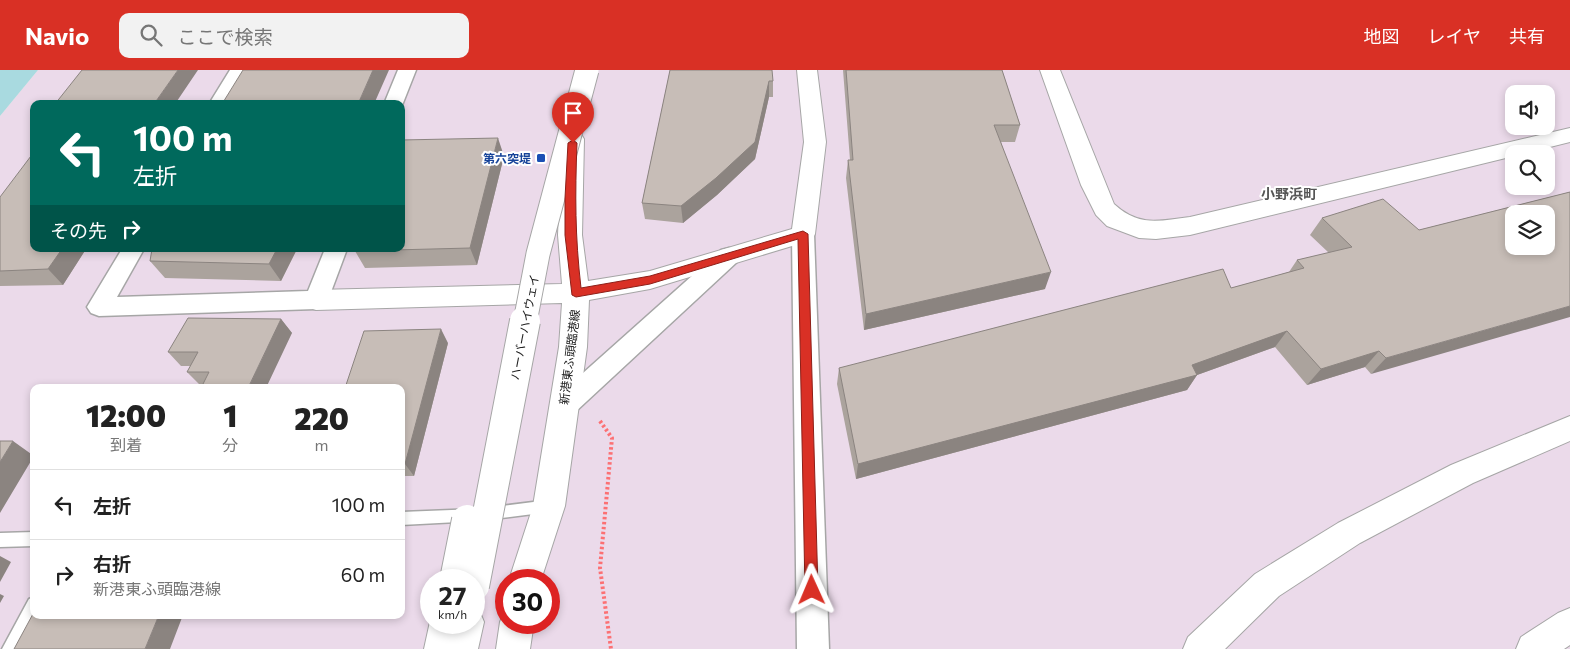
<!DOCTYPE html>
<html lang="ja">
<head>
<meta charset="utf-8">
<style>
	body { margin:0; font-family:Commissioner,"Noto Sans JP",sans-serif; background:#f2f2f2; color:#222; height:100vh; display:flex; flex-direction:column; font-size:19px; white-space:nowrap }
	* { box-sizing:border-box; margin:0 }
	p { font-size:16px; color:#767676 }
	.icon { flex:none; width:28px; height:28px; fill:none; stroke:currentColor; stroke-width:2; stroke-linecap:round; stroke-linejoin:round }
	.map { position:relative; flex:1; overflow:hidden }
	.drawer { position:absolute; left:30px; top:314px; width:375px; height:235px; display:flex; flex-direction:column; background:#fff; border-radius:10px; box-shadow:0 2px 8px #0003 }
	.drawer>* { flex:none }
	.guide { position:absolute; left:30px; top:30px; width:375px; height:152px; border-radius:10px; box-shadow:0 2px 8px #0003; background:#00695c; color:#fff; overflow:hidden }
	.tools { position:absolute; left:1505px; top:15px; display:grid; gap:10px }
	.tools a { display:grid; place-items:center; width:50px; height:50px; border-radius:10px; background:#fff; box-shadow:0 2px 8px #0003; font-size:25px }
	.speed { position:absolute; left:420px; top:499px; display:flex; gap:10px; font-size:25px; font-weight:700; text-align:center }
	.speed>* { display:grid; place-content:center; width:65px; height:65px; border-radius:50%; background:#fff; box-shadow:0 2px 8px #0003; line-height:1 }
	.speed small { font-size:12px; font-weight:400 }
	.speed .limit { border:8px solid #d22; background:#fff; color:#111 }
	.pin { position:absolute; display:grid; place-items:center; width:42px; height:42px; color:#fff; margin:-51px -21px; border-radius:50% 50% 50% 0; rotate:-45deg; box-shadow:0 0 5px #0007 }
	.pin .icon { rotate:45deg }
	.me { position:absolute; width:55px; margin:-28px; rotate:359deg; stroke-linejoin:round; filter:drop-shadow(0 0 4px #0008) }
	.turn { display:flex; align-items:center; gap:18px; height:105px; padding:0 20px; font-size:22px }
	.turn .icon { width:65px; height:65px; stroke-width:2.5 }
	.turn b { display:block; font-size:35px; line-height:42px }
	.then { display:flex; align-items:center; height:48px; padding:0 20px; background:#0003; gap:10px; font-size:19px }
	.eta { display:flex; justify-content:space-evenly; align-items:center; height:85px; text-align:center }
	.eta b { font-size:30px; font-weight:800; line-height:35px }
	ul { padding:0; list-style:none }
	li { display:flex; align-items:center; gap:15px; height:70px; padding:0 20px; border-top:1px solid #e0e0e0 }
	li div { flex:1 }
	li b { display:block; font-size:19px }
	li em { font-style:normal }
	header { display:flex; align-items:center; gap:30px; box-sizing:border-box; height:70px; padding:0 25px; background:#d93025; color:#fff }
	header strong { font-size:24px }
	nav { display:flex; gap:28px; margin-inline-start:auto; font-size:18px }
	.search { width:350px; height:45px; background:#f2f2f2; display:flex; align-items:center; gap:12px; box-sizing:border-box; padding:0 18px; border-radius:10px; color:#767676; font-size:19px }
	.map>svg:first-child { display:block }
	.industrial { fill:#ebdaea; fill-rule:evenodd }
	.water { fill:#a9dae0 }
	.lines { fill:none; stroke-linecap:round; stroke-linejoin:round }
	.service-casing { stroke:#a6a6a6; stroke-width:3 }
	.minor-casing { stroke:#a6a6a6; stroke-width:3 }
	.tertiary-casing { stroke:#a6a6a6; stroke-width:2 }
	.path { stroke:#fc7073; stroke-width:4; stroke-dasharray:2.5 2.5; stroke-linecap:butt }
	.service { fill:#fff; fill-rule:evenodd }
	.minor { fill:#fff; fill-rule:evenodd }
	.tertiary { fill:#fff; fill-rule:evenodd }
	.tertiary-bridge-far1-casing { stroke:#a6a6a6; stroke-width:25; stroke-linecap:butt }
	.tertiary-bridge-casing { stroke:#a6a6a6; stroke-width:32; stroke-linecap:butt }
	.tertiary-bridge-far1 { stroke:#fff; stroke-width:23 }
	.tertiary-bridge { stroke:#fff; stroke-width:30 }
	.wall { fill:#aba39d }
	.shaded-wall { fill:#8b8480 }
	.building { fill:#c7bdb7; stroke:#8b8480; fill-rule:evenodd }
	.route { fill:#d93025; stroke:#8d1f18 }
	.transit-dot { fill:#1a4fb4; stroke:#fff; stroke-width:2 }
	.labels { text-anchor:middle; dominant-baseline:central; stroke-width:4; stroke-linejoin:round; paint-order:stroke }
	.transit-label { font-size:12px; font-weight:bold; fill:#164399; stroke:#fff; text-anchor:end }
	.street-label { font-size:12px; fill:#222; stroke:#fff }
	.neighbourhood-label { font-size:14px; font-weight:bold; fill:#555; stroke:#fff }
</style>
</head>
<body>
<header>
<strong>Navio</strong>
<div class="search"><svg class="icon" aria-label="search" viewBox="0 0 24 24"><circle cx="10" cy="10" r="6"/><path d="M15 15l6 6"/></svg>ここで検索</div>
<nav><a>地図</a><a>レイヤ</a><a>共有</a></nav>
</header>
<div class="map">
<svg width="1570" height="579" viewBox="0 0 1570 579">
	<rect width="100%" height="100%" fill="#f2eee9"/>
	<path class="industrial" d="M38,0H1570V579H0V46ZM1514,24H1546V56H1514ZM34,34H401V179H34ZM1514,84H1546V116H1514ZM1514,144H1546V176H1514ZM34,318H401V545H34ZM431,510H474V552H431ZM506,510H549V552H506Z"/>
	<path class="water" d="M0,0H38L0,46Z"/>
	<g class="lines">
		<defs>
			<path id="service" d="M549,430L554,431L556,436L554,441L549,442L477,451L401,455V442L477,439Z
				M34,462V476L0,477V463Z
				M34,527V545H36L18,579H2L29,529Z"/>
			<path id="minor" d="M230,0H248L229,34H209Z
				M398,0H416L401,38V34H384Z
				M803,156L811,158L814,164L829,579H797L792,164L795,158Z
				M729,178L737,180L740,186L737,192L573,344L564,347L555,344L551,336L555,328L721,180Z
				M122,179H144L117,227L308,221L325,179H347L328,230L324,236L316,239L99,246L91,243L87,237Z"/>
			<path id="tertiary" d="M797,0H817L826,72L815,164L812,170L650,219L589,230L587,277L565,436L541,510H509L533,436L559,277L562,233L316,240L307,237L303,230L307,223L316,220L562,214L558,165L562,69L565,64L573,62L581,64L584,69L582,165L588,211L650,201L792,159L804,72Z
				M1040,0H1060L1114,134C1139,157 1159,151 1190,147L1570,58V72L1522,84H1514V86L1190,165L1156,169L1139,168L1107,156L1096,145L1081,115Z
				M1570,346V371L1473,413L1360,473L1279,526L1225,579H1183L1188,567L1255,504L1338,453L1451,395Z
				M474,538L479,540L484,552L478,579H424L431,547V552H474Z
				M1570,538V575L1564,579H1516L1521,567L1558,543Z
				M505,540L506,552H534L530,579H496L500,552Z"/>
		</defs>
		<use href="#service" class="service-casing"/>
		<use href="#minor" class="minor-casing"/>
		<use href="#tertiary" class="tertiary-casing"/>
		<path class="path" d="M600,351L612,368L600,498L611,579"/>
		<use href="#service" class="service"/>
		<use href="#minor" class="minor"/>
		<use href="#tertiary" class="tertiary"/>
		<defs>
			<path id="tertiary-bridge-far1" d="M525,252L538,184L587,0"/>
			<path id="tertiary-bridge" d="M455,510L467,450
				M474,516L525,251"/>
		</defs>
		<use href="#tertiary-bridge-far1" class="tertiary-bridge-far1-casing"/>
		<use href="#tertiary-bridge" class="tertiary-bridge-casing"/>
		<use href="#tertiary-bridge-far1" class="tertiary-bridge-far1"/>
		<use href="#tertiary-bridge" class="tertiary-bridge"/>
	</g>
	<path class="wall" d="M670,0L773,11V27H769L755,89L717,125L683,153L645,149L642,133Z
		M843,0H1002L1020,55L1015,72H1001L1045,219L864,260L846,108L848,90H850Z
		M504,86L477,195L365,198L355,181Z
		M1570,122L1371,304L1365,297L1307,315L1275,277L1197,305L1187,320L856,409L837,314L839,298L1231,218L1289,202L1297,190L1329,183L1310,165L1322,148L1419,160Z
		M0,127L34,179H86L63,215L0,216Z
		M297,179L281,211L165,208L150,191Z
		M281,249L292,263L202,316L200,315L187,302L191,296H181L168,282Z
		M448,273L414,406H401V318Z"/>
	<path class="shaded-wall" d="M178,0H198L175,34H154Z
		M373,0H389L374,34H358Z
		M769,11V27L755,89L717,125L683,153L681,136Z
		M498,68L504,86L477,195L470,178Z
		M62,179H86L63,215L48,199Z
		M277,179H297L281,211L269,194Z
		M1051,202L1045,219L864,260L866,244Z
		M1570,236V247L1371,304L1386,288Z
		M281,249L292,263L266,318H248Z
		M441,259L448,273L414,406L405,394Z
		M1287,261L1275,277L1197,305L1187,320L856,409L858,394Z
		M1379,281L1365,297L1307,315L1321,299Z
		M13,371L34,386L0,443V392Z
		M0,486L11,492L0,512Z
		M0,524L4,526L0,533Z
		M159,545H183L170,579H145Z"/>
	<path class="building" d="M82,0H178L154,34H55Z
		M243,0H373L358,34H222Z
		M670,0H772L773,11H769L755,72L716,108L681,136L642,133Z
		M846,0H1002L1020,55H994L1051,202L866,244L848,90H853Z
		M498,68L470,178L355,181L356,179H401V70Z
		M34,82V179H62L48,199L0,201V127Z
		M1570,122V236L1386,288L1379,281L1321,299L1287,261L1192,295L1197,305L858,394L839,298L1223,199L1231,218L1304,198L1297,190L1352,177L1322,148L1383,129L1419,160ZM1514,144H1546V176H1514Z
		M152,179H277L269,194L150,191Z
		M188,248L281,249L248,318H201L209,302H187L198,282H168Z
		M441,259L405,394H401V318H345L364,261Z
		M0,371H13L0,392Z
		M34,542V545H159L145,579H14Z"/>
	<path class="route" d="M573,70L577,73C575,125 575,166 581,218L650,206L803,161L808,164L818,520L816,524L812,526L807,524L805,520L798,169L650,214L576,227L572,225L565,165V128L568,73Z"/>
	<rect class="transit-dot" x="536" y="83" width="10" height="10" rx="2.5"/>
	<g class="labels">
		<g class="transit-label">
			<text x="531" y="88">第六突堤</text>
		</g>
		<g class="street-label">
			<text transform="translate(524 257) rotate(-79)">ハーバーハイウェイ</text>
			<text transform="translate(569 287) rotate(-83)">新港東ふ頭臨港線</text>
		</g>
		<g class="neighbourhood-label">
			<text x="1289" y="123">小野浜町</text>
		</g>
	</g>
</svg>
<div class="tools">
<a><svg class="icon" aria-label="sound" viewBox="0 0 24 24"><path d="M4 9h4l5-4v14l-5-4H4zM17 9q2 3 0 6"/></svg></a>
<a><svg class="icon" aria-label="search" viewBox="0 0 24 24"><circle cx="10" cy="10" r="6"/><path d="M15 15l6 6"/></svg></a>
<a><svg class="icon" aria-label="layers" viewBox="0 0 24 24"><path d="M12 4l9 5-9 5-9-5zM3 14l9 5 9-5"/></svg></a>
</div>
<div class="speed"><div>27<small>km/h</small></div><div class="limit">30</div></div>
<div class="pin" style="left:573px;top:73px;background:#d93025"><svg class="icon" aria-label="arrive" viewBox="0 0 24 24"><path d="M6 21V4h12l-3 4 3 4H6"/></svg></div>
<svg class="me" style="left:812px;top:520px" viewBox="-20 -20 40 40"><path d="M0-17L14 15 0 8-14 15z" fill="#d93025" stroke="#fff" stroke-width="4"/></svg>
<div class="guide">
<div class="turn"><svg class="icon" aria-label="left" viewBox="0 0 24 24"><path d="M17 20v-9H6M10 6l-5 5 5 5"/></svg><div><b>100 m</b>左折</div></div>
<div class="then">その先<svg class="icon" aria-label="right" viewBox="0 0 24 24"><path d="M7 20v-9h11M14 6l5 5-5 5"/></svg></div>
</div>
<section class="drawer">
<div class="eta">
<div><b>12:00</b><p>到着</p></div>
<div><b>1</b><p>分</p></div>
<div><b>220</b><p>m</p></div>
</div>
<ul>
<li><svg class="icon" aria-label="left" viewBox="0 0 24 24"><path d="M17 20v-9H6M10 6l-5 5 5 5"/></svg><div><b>左折</b></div><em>100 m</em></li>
<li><svg class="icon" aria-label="right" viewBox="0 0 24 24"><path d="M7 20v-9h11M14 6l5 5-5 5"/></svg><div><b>右折</b><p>新港東ふ頭臨港線</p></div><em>60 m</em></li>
</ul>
</section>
</div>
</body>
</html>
